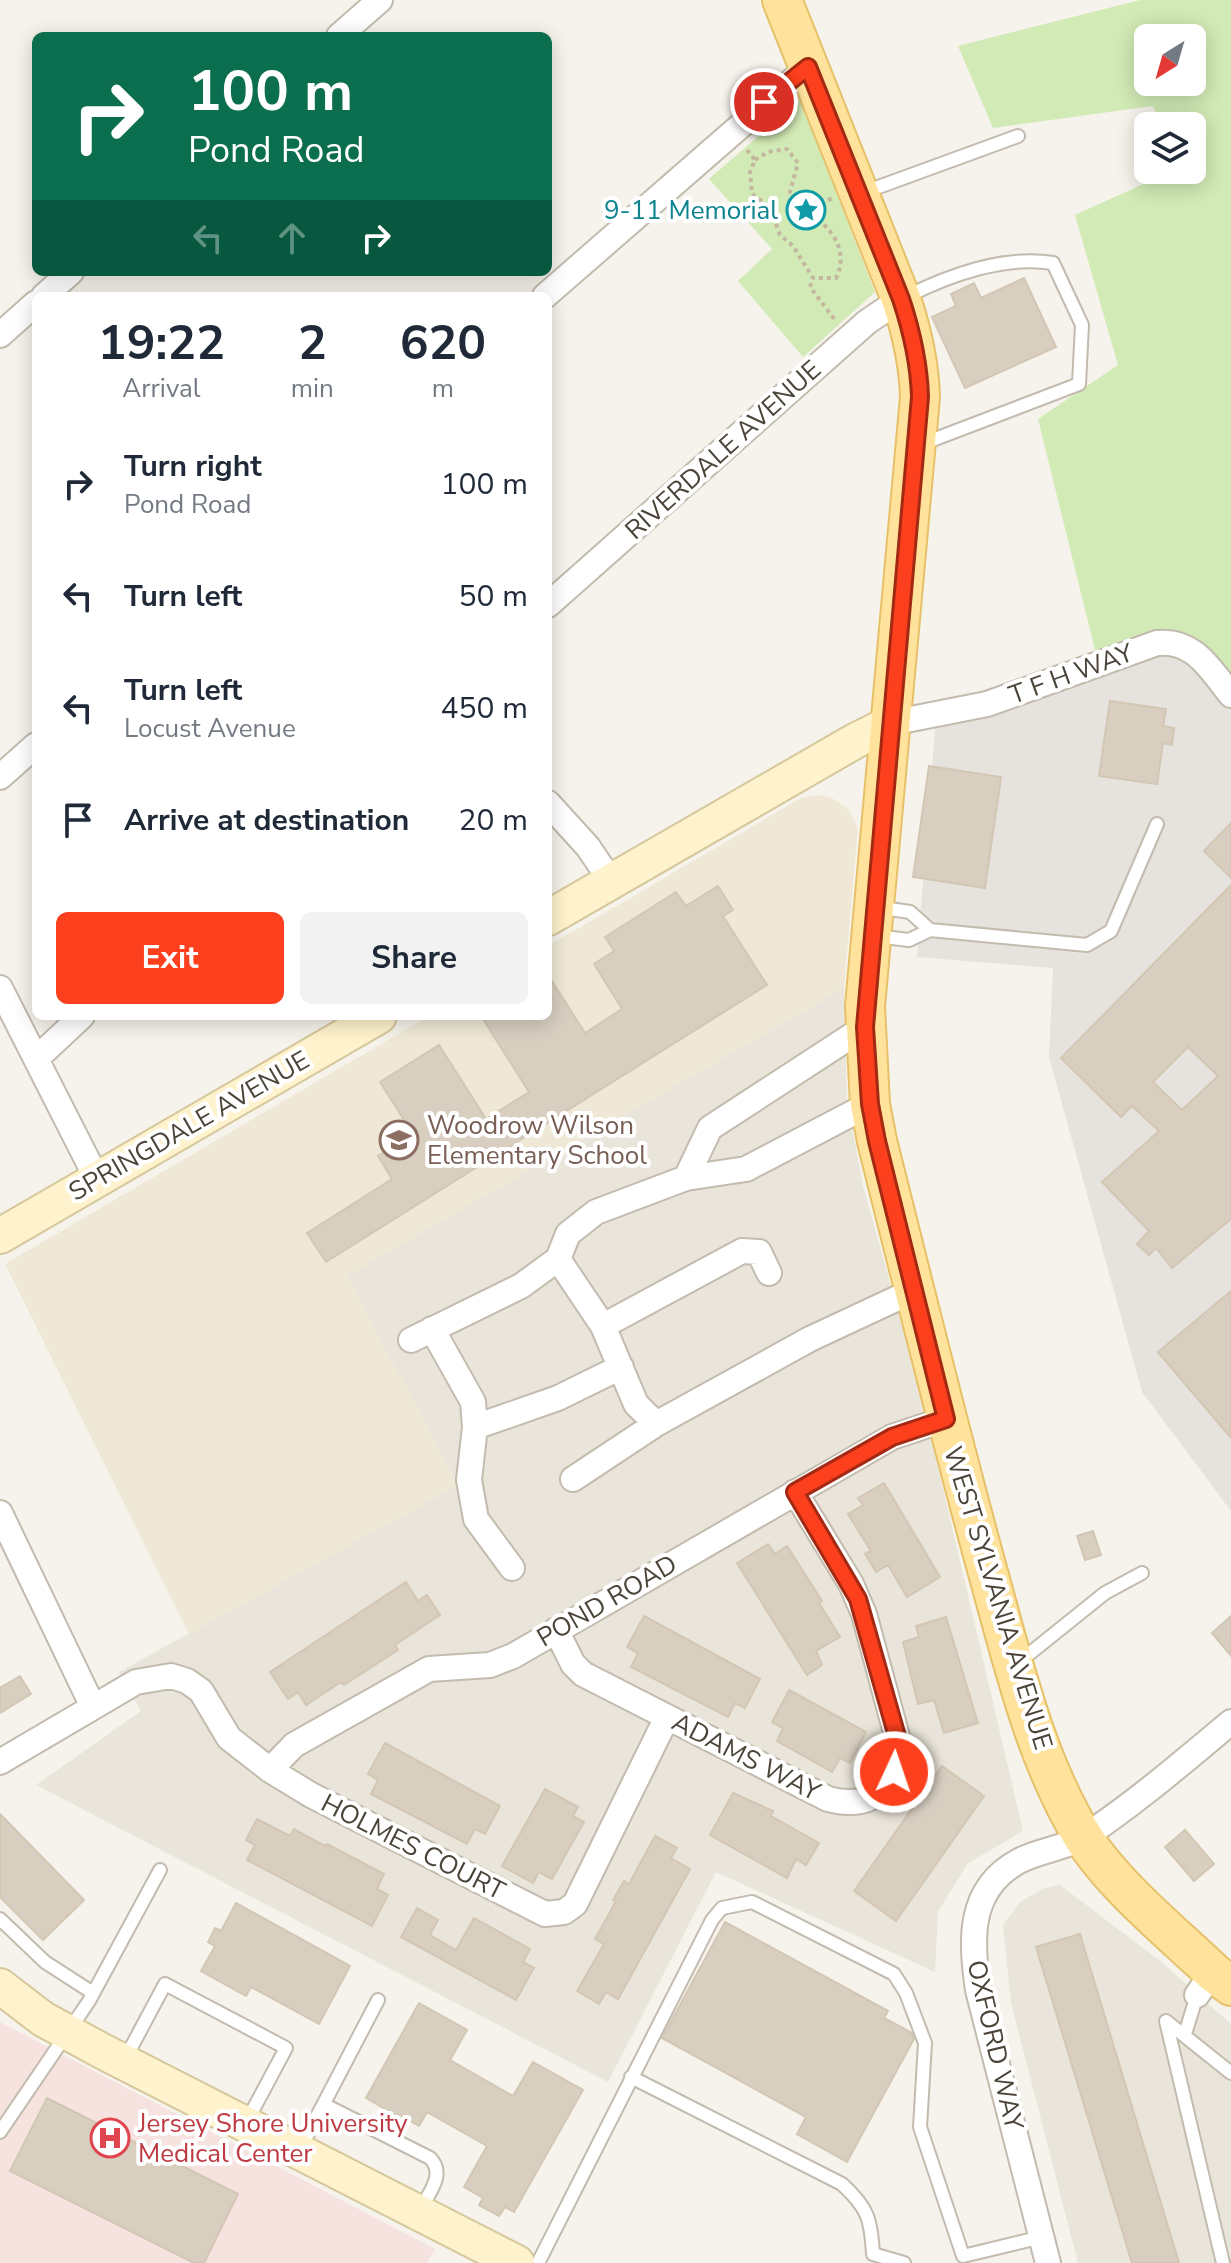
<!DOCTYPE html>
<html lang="en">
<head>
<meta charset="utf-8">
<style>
	body { margin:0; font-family:"Nunito Sans",sans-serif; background:#f2f2f3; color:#1f2937; height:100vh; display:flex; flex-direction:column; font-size:30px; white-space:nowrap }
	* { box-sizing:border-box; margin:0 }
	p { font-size:26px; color:#747a83 }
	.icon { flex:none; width:44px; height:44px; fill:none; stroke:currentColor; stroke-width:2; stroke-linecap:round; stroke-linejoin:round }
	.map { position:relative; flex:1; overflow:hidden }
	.drawer { position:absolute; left:32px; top:292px; width:520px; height:728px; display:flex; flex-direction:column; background:#fff; border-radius:12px; box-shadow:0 4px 20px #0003 }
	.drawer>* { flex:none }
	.banner { position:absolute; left:32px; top:32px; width:520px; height:244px; border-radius:12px; box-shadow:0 4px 20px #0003; background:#0b6e4f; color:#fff; overflow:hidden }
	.needle { width:52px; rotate:217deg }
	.buttons { position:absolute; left:1134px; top:24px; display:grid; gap:16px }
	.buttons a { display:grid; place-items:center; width:72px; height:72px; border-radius:12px; background:#fff; box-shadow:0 4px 20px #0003; font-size:40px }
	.pin { position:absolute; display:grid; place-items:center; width:68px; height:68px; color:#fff; margin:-34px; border:4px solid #fff; border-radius:50%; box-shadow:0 2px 8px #0007 }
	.me { position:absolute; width:88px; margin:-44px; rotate:3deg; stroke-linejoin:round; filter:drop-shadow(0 0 6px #0008) }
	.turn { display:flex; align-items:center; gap:28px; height:168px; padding:0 24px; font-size:36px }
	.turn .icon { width:104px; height:104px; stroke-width:2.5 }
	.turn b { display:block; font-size:56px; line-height:68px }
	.lanes { display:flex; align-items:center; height:76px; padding:0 24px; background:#0003; justify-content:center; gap:40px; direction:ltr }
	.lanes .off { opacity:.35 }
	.eta { display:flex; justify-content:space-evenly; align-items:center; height:136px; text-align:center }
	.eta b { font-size:48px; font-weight:700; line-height:56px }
	.cta { display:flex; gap:16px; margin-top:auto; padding:16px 24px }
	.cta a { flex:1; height:92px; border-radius:12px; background:#fc3f1d; color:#fff; font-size:32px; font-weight:700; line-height:92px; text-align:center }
	.cta a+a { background:#f2f2f3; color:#1f2937 }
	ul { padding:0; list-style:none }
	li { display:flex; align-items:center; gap:24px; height:112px; padding:0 24px }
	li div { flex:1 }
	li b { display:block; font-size:30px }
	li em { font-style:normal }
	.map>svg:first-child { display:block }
	.residential { fill:#eae5da }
	.industrial { fill:#e6e2dd }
	.education { fill:#efe8d6 }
	.medical { fill:#f6e3e0 }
	.green { fill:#d2eab5; fill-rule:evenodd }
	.building { fill:#d8cfc1; stroke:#d3c7b4; stroke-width:2; fill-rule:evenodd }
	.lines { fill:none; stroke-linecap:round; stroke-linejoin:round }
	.lane-casing { stroke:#c2bbae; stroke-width:16 }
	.street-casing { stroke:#c2bbae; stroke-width:28 }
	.secondary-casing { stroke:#d6c79b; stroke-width:38 }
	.primary-casing { stroke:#e6c16a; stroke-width:42 }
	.path { stroke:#c4b79f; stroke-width:4; stroke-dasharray:4 4; stroke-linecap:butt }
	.lane { stroke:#fff; stroke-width:12 }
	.street { stroke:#fff; stroke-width:24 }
	.secondary { stroke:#fff3cd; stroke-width:34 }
	.primary { stroke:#ffe39c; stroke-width:38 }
	.route-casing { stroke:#a42913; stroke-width:20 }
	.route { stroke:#fc3f1d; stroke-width:14 }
	.labels { text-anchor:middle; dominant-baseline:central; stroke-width:8; stroke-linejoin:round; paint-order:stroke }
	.culture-label { font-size:26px; fill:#0d838f; stroke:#fff; text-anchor:end }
	.street-label { font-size:26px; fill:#4b4439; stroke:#fff }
	.education-label { font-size:26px; fill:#785e54; stroke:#fff; text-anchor:start }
	.health-label { font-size:26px; fill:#be3a42; stroke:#fff; text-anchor:start }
</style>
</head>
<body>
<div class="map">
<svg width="1231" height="2263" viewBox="0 0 1231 2263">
	<rect width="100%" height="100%" fill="#f6f3ec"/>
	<path class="residential" d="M844,988L847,1101L863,1186L921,1394L1023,1831L968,1863L938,1912L935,1972L716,1872L608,2082L36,1785L141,1711L119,1672L458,1485L346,1276Z
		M1060,1885L1159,1960L1231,2024V2263H1078L1011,2003L1003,1925L1020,1902L1044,1888Z"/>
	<path class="industrial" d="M1185,631L1231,685V1511L1142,1392L1049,1057L1053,968L917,957L937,704Z"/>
	<path class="education" d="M818,795L832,798L848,809L858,828L844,988L347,1276L458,1485L189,1634L5,1264L429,1016H548V946L801,798Z"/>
	<path class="medical" d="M0,2022L435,2249L427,2263H0Z"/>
	<path class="green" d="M1140,0H1231V685L1184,632L1097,658L1038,419L1118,365L1075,215L1174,170H1192V126H1161L1153,106L993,128L958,46ZM1148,38H1192V82H1148Z
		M800,100L875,292L803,357L738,281L772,249L709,179Z"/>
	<path class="building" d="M1024,278L1056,347L965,388L932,317L956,306L951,294L974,283L981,298Z
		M1110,701L1166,709L1163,726L1174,728L1172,745L1163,743L1157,784L1099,776Z
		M929,766L1001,777L985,888L913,877Z
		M1231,823V878L1204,851Z
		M1231,885V1219L1172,1268L1156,1248L1149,1255L1137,1244L1149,1231L1102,1182L1159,1131L1132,1106L1121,1117L1061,1058ZM1188,1047L1218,1076L1182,1110L1153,1082Z
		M718,886L733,910L723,916L767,985L326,1262L307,1233L392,1179L378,1156L413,1134L380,1082L439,1045L486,1119L529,1092L481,1016H548V975L585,1033L622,1009L594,964L614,951L605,937L676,892L686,906Z
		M1231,1291V1438L1158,1352Z
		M884,1483L940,1577L907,1597L888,1565L876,1572L865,1554L871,1551L848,1514L863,1505L858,1498Z
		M1093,1531L1101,1555L1085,1560L1077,1536Z
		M768,1544L775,1554L787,1546L822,1601L819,1603L840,1637L816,1651L822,1665L807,1675L737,1563Z
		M406,1582L418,1601L427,1595L440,1615L395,1645L398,1650L344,1685L341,1682L306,1705L298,1692L288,1699L270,1672Z
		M644,1616L760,1679L745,1708L735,1703L728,1717L631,1667L638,1653L627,1647Z
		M1231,1616V1656L1212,1633Z
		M946,1617L978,1723L944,1733L934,1700L918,1704L903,1642L919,1637L916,1626Z
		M20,1676L31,1694L0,1713V1688Z
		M789,1690L866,1732L850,1763L840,1758L832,1772L777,1741L783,1728L772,1722Z
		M385,1743L500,1806L485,1834L475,1829L467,1844L371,1794L378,1780L368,1774Z
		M942,1766L984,1796L896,1921L854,1891Z
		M545,1789L578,1807L573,1816L584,1822L552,1879L539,1872L533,1883L502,1866Z
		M733,1793L773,1811L771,1816L819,1843L806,1865L796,1859L787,1878L710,1835Z
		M0,1814L84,1900L43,1940L0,1897Z
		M257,1819L290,1836L294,1829L325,1846L327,1844L384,1874L377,1889L388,1895L372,1926L247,1860L255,1845L246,1840Z
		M1185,1830L1214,1864L1194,1881L1165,1847Z
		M655,1836L677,1848L671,1858L690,1869L618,1999L606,1992L599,2004L577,1991L604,1944L595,1939L616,1901L613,1900L624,1881L629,1884Z
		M236,1903L350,1966L319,2024L251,1987L246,1996L201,1971L215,1946L208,1942L215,1928L221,1931Z
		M417,1908L438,1920L430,1935L456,1950L474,1918L530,1949L523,1962L534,1968L516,2000L401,1937Z
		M725,1922L888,2011L884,2018L912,2033L914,2039L847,2162L797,2134L806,2117L662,2038Z
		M1080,1934L1179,2263H1132L1036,1947Z
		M419,2003L467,2030L450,2060L513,2096L533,2062L583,2090L514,2212L505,2207L499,2216L479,2205L483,2198L464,2187L487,2146L427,2112L419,2126L403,2117L395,2130L378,2122L385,2109L366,2098Z
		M47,2098L238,2194L204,2263H194L10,2171Z"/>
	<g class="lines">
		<defs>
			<path id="lane" d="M862,193L1018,136
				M906,297C949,275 1005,255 1053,263L1082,325L1079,384L922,444
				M930,930L1087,945L1111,931L1157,824
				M875,936L909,940L930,930L910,912L876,907
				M1019,1662L1105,1593L1142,1573
				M0,1919L45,1962L93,1993
				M1185,2034L1197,1995
				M125,2059L165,1984L286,2048L247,2121
				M631,2077L842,2184C868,2208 871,2219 873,2254L904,2263
				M325,2105L430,2158C446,2174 429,2193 420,2210
				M0,2132L89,2001L160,1870
				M300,2149L378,2000
				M538,2263L712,1920L722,1908L752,1902L894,1974L906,1993L925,2043L920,2127L963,2256L1042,2237
				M1223,2263L1166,2021L1231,2073"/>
			<path id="street" d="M339,36L380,0
				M44,296L71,272
				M545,296L808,67
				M0,335L36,303
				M548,605L867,322L901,299
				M891,723L987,704L1157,643C1194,639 1210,669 1231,695
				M0,777L36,745
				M548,803L588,847L611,881
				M0,988L98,1181
				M36,1059L82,1016
				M686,1178L710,1128L865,1027
				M603,1326L742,1251L759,1252L769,1273
				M432,1329L473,1402L475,1427L469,1480L476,1519L512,1568
				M411,1340L521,1286L558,1259
				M656,1424L636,1404L603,1326L558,1259L568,1234L596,1212L686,1178L746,1169L870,1104
				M475,1427L558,1398L621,1367
				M573,1479L656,1424L810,1339L915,1290
				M0,1513L93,1707
				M556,1630L573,1664L583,1674L828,1799C873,1811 899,1786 898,1740L864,1614L851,1584L795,1492
				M0,1762L136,1682L171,1676L187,1681L201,1691L229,1738L270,1770L311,1795L545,1914L564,1912L575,1904L667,1717
				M270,1770L294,1745L429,1669L490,1665L513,1656L892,1437L946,1419
				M1197,1995L1213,1972
				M1048,2263L978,1990C971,1941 967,1889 1019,1861C1040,1850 1067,1848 1087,1835C1138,1801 1184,1761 1231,1722"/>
			<path id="secondary" d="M548,918L855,741L891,723
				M0,1236L379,1016
				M0,1986L43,2019L104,2052L517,2263"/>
			<path id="primary" d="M782,0L901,299C912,332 919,362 920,397L865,1006L870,1104L877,1141C913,1284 948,1427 987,1569C1012,1658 1034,1757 1083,1837C1114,1886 1171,1932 1213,1972L1231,1986"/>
		</defs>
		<use href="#lane" class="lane-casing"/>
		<use href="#street" class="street-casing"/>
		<use href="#secondary" class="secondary-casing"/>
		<use href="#primary" class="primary-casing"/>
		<path class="path" d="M747,150L755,160L750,172L752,194L770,207L780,235L793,246L813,278L810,287L835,320
			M755,160L768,152L787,149L798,163L790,192L798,202
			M795 209a9 9 0 1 1 18 0a9 9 0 1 1-18 0Z
			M813,206L833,198
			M812,214C833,230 849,252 836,278H813"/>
		<use href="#lane" class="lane"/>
		<use href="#street" class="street"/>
		<use href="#secondary" class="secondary"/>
		<use href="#primary" class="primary"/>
	</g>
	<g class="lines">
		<defs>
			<path id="route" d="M764,102L808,67L901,299C912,332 919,362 920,397L865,1027L870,1104L877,1141L946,1419L892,1437L795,1492L858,1599L898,1740V1757L894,1772"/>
		</defs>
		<use href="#route" class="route-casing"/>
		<use href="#route" class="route"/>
	</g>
	<defs>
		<symbol id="sight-ring" viewBox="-11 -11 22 22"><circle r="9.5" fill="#fff" stroke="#0f9aa8" stroke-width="1.5"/><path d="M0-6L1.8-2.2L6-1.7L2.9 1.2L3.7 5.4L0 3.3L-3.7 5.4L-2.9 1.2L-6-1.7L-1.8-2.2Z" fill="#0f9aa8"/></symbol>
		<symbol id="school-ring" viewBox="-11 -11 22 22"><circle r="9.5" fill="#fff" stroke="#8d6e63" stroke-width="1.5"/><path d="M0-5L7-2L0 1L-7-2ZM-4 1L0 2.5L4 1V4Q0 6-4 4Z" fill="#8d6e63"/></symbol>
		<symbol id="hospital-ring" viewBox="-11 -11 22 22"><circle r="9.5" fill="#fff" stroke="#e0444e" stroke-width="1.5"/><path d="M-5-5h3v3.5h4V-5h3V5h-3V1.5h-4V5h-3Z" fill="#e0444e"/></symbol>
	</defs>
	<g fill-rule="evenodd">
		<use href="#sight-ring" x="784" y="188" width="44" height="44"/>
		<use href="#school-ring" x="377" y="1118" width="44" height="44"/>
		<use href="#hospital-ring" x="88" y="2116" width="44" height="44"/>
	</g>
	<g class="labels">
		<g class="culture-label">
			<text x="778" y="210">9-11 Memorial</text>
		</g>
		<g class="street-label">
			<text transform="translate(723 450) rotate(-42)">RIVERDALE AVENUE</text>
			<text transform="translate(1071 674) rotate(-20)">T F H WAY</text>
			<text transform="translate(189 1126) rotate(-30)">SPRINGDALE AVENUE</text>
			<text transform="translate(998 1598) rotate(73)">WEST SYLVANIA AVENUE</text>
			<text transform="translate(607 1601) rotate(-30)">POND ROAD</text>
			<text transform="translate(746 1757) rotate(27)">ADAMS WAY</text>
			<text transform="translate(413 1847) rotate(27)">HOLMES COURT</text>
			<text transform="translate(995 2045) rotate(77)">OXFORD WAY</text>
		</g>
		<g class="education-label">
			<text x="427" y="1125">Woodrow Wilson<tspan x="427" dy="30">Elementary School</tspan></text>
		</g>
		<g class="health-label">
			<text x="138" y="2123">Jersey Shore University<tspan x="138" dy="30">Medical Center</tspan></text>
		</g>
	</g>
</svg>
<div class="buttons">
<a><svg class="needle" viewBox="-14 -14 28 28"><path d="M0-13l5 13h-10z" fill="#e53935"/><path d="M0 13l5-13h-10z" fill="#747a83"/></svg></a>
<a><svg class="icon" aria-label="layers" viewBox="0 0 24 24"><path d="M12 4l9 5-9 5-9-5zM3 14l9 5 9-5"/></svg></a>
</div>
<div class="pin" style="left:764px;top:102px;background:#d93025"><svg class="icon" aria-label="arrive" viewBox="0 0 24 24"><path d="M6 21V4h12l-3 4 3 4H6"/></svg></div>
<svg class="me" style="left:894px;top:1772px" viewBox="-20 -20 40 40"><circle r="17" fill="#fc3f1d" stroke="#fff" stroke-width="3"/><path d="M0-11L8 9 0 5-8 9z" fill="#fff"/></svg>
<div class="banner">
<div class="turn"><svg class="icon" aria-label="right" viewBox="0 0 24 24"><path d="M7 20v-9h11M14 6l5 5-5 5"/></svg><div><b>100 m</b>Pond Road</div></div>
<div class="lanes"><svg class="icon off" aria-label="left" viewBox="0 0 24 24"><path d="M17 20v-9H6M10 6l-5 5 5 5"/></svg><svg class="icon off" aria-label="ahead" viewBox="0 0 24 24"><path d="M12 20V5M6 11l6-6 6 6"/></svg><svg class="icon" aria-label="right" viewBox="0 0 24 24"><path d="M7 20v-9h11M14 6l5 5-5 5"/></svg></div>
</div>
<section class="drawer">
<div class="eta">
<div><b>19:22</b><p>Arrival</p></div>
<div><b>2</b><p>min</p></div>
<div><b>620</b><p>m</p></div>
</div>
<ul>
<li><svg class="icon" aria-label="right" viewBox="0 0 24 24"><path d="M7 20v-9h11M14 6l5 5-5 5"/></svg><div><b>Turn right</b><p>Pond Road</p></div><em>100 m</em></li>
<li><svg class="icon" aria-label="left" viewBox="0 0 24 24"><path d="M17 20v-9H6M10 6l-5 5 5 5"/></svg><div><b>Turn left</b></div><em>50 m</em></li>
<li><svg class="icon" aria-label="left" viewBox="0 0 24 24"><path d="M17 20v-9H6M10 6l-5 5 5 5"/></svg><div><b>Turn left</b><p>Locust Avenue</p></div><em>450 m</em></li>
<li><svg class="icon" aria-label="arrive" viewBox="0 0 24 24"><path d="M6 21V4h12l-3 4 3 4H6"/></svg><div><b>Arrive at destination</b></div><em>20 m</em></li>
</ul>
<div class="cta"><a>Exit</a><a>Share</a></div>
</section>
</div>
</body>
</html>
